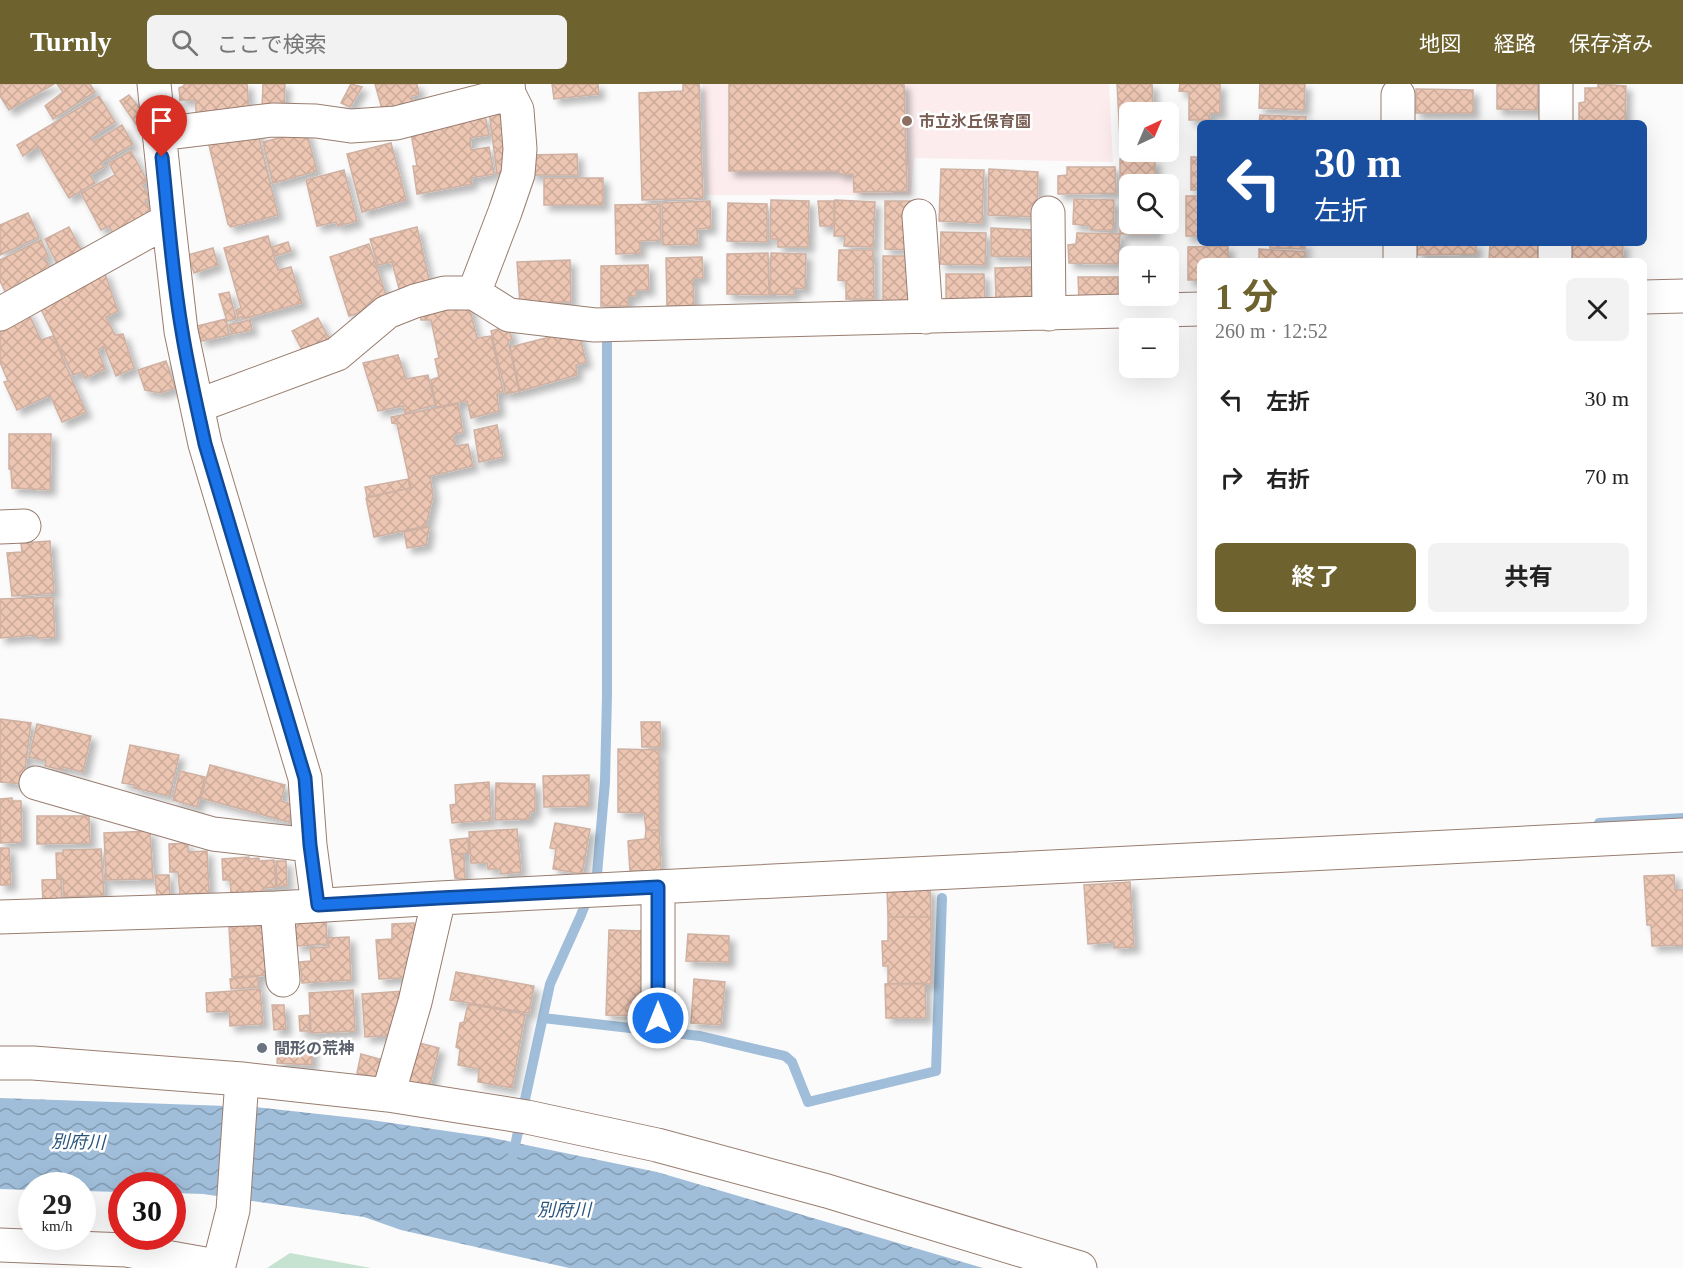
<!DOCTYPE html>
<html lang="ja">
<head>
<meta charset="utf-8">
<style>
	body { margin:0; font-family:"Times New Roman","Noto Sans JP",serif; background:#f2f2f2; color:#222; height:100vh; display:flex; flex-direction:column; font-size:22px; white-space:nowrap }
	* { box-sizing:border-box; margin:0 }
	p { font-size:20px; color:#767676 }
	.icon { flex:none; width:33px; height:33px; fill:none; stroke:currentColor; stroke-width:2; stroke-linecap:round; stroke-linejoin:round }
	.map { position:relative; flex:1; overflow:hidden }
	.panel { position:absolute; left:1197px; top:174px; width:450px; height:366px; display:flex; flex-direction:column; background:#fff; border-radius:9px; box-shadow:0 6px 24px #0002 }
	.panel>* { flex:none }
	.guide { position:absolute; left:1197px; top:36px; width:450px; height:126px; border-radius:9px; box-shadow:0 6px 24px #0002; background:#1a4fa0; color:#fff; overflow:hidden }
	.needle { width:39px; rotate:44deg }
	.tools { position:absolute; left:1119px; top:18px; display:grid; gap:12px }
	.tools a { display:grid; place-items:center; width:60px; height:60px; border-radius:9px; background:#fff; box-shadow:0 6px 24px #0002; font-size:30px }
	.speed { position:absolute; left:18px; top:1088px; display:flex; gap:12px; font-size:30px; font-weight:700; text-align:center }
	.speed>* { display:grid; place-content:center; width:78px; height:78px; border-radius:50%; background:#fff; box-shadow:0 6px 24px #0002; line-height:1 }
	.speed small { font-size:15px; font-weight:400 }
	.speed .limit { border:9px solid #d22; background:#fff; color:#111 }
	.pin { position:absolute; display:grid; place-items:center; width:51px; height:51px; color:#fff; margin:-62px -26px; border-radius:50% 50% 50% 0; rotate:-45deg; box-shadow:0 0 6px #0007 }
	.pin .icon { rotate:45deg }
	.me { position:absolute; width:66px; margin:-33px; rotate:0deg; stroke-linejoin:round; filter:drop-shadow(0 0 4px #0008) }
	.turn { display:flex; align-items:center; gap:21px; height:126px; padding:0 18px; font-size:27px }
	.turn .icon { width:78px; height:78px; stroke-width:2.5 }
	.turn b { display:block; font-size:42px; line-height:51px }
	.round { display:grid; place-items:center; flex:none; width:63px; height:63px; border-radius:9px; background:#f2f2f2 }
	.headline { display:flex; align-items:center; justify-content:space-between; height:102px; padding:0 18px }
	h1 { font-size:36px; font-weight:700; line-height:45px; color:#6e632f }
	.button { display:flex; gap:12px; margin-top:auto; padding:12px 18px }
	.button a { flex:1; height:69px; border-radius:9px; background:#6e632f; color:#fff; font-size:24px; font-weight:700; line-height:69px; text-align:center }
	.button a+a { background:#f2f2f2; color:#222 }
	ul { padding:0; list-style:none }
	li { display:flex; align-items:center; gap:18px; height:78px; padding:0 18px }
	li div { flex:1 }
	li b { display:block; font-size:22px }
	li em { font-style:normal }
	header { display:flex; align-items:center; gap:36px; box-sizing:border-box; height:84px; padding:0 30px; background:#6e632f; color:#fff }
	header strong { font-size:28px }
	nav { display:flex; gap:33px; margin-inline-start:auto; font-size:21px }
	.search { width:420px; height:54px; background:#f2f2f2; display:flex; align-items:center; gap:15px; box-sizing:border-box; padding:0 21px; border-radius:9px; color:#767676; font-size:22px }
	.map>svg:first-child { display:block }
	.education { fill:#fdeced }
	.park { fill:#c5e3d0 }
	.water { fill:url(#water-waves) }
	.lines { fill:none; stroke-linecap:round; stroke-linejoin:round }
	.stream { stroke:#a0beda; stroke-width:10 }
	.building { fill:url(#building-cross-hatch); stroke:#ceb1a3; stroke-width:1.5; filter:url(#shadow) }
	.minor-casing { stroke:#997d70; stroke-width:35 }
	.minor { stroke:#fff; stroke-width:33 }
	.route-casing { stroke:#114b97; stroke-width:15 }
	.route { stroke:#1a73e8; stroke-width:10 }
	.education-dot { fill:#8d6e63; stroke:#fff; stroke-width:2 }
	.worship-dot { fill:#6b7280; stroke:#fff; stroke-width:2 }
	.labels { text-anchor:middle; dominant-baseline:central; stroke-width:5; stroke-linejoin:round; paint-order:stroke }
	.education-label { font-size:16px; font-weight:bold; fill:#785e54; stroke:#fff; text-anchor:start }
	.worship-label { font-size:16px; font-weight:bold; fill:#5b616d; stroke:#fff; text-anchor:start }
	.water-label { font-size:18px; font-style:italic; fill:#28547b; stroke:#fff }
</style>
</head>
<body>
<header>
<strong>Turnly</strong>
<div class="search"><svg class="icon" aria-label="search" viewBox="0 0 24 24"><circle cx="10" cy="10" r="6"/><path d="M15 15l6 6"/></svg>ここで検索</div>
<nav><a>地図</a><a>経路</a><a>保存済み</a></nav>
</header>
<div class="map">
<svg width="1683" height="1184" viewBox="0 0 1683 1184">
	<defs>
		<pattern id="water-waves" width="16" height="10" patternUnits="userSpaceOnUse" patternTransform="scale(1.5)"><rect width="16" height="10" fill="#a0beda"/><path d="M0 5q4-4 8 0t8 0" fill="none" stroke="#839bb1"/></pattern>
		<pattern id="building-cross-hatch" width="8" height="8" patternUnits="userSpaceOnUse" patternTransform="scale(1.5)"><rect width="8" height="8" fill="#edc6b3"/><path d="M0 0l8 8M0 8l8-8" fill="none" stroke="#ccaa9a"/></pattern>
		<filter id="shadow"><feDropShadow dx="5.5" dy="5.5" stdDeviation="3" flood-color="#0004"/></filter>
	</defs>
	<rect width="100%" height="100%" fill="#fbfbfb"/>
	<path class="education" d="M703,0H1109L1113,78L914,74L911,111H706Z"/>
	<path class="park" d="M290,1169L371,1184H267Z"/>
	<path class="water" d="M0,1014L255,1023L364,1035L488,1053L657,1088L983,1184H569L401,1146L364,1133L203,1110L173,1109L172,1101H122L121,1108L83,1107L82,1101H32L31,1106L0,1105Z"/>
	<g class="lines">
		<path class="stream" d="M1599,739L1683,734
			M543,934L700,952L785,972L792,978L808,1018L936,987L942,814
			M513,1071L550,900L581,831L597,790L605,698L607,611V254"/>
	</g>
	<path class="building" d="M0,0H54L9,26L0,12Z
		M57,0H90L95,8L53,35L45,22L63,8Z
		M184,0H247L249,27L197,36L195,16H180L179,4L184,2Z
		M263,0H285L284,24H262Z
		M351,0L362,3L350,23L341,19Z
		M375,0H417L419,10L412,12L413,19L382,25Z
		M552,0H598L599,10L554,15Z
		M683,0H699L703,114L642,116L639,9L683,7Z
		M729,0H904L907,107L854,108L853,90H839V87H729Z
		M1117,0H1152L1153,28H1130V54L1120,55Z
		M1180,0H1220V29H1210L1209,36H1189V8L1179,7Z
		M1260,0H1305L1304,26L1259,24Z
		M1497,0H1538L1537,26L1497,25Z
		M1598,0L1626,2L1625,39H1579V19L1585,18V4H1598Z
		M1416,5L1473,6V29H1416Z
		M129,11L145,31L136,40L120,17Z
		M99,12L115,38L91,53L94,58L122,41L133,60L101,79L104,83L90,91L95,99L69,114L38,62L23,72L17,61Z
		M508,25L512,86L497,90L489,27Z
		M1260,31L1306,33L1305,39H1259Z
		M485,32L489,51L470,54L471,66L489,63L494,90L471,94L472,100L417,110L413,82H417L410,44Z
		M257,46L278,131L231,143L228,140L208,57Z
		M306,47L317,87L273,99L263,58Z
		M391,59L406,116L362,128L347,70Z
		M131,67L147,97L142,100L150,114L145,116L150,125L146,128L151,136L116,155L109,142L101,146L81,109L115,91L109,79Z
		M577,70L578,91H531L530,71Z
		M1191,73H1200V106H1191Z
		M1120,75L1155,76V100H1130V140H1157L1156,150H1120Z
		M1067,83H1115L1116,109L1058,110V92L1067,91Z
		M941,85L984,86L982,139L939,137Z
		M989,85L1038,88L1037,133L988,131Z
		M344,86L357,137L338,142L336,138L317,142L306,96Z
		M544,94H603V121H544Z
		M1186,112H1200V152H1186Z
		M1074,115L1114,116L1113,146H1091L1090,142L1073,140Z
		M771,116L809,117L808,163H778V155H770Z
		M835,116L875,118L873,163L844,162L845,152H834Z
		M710,117L711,144L697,145L698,160L663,161L662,119Z
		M818,117H834V142H820Z
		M885,117H911L910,166L885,165Z
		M728,119L767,120V158L727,157Z
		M660,120L661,156L640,157V169L616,170L615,121Z
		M28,129L39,153L0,171V141Z
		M69,143L86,175L61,188L45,155Z
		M417,143L431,204L401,212L392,178L378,181L370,155Z
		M991,144L1036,146L1035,173L991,172Z
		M941,148L986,149L985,181L940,180Z
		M1077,149L1120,150L1118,180L1069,179L1068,161L1076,160Z
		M268,152L278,186L291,183L302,219L243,235V233L238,234L236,226L241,224L224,164Z
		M41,156L48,172L45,174L55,193L9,215L0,197V176Z
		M288,158L291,167L275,172L272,163Z
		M1270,159H1305V165L1270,164Z
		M1417,159H1476V170L1417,171Z
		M1490,159H1544L1543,177H1489Z
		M1573,159H1623L1622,177H1572Z
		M369,160L389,220L349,232L330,173Z
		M1228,162V177H1200V196H1188V163Z
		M213,164L218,181L194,189L188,171Z
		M1259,165L1305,168V177H1259Z
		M839,166H873L874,215H846V197L838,196Z
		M768,169L769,211L727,210V170Z
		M771,169L806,170L805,205L794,204V211L770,210Z
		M1157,169V172H1130V210H1125L1124,170Z
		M883,172H914L909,216H902V221H883Z
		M702,173L703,194H693L694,222H667L666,174Z
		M570,176L571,218H553L549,224L520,220L517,178Z
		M648,181L649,206H636V212H628V222H601V182Z
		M1031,183L1032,216L996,217L995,184Z
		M104,187L118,227L106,233L115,251L123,250L134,284L116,292L104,262L98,266L105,285L85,294L82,288L73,291L39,221Z
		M946,190H984L985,218L946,219Z
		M1078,193H1118V215L1079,216Z
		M229,208L236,235L227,237L219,210Z
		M468,218L477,254L491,252L503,307L497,310L499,327L471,334L467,317L436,323L431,296L439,293L435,275L439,274L431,236H421L420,231Z
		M27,226L41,256L53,252L86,328L62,338L50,311L17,326L4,298L8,297L0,278V238Z
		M318,234L331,258L305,271L292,247Z
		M226,235L229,251L201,257L197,242Z
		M250,236L252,246L232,250L229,241Z
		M508,242L512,255L508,257L519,307L506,310L491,247Z
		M578,246L586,278L576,281L577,291L520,307L510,263Z
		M398,271L406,295L428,291L435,321L405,329L403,322L378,327L363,279Z
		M166,277L175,304L160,309L145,306L138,286Z
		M458,320L463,348L453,351L456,362L468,360L473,382L430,392L433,411L426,442L374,453L366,414L411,404L397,340L392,339L391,333Z
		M497,341L503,373L479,378L474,346Z
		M9,350H51L50,406L12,404L11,386L9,385Z
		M408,395L410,404L367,413L365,403Z
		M429,443L426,461L407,464L404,448Z
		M50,457L54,509L12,512L7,469L22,468L21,459Z
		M53,513L55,553L37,554L36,551L0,554V515Z
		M0,635L31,639L23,700L0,698Z
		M641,638H660L661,663H642Z
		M37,640L91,652L83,688L63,683L62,686L45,682L46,677L29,673Z
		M130,661L179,671L170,712L134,704L135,701L122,699Z
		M618,665L659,666V746H646L644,729L618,728Z
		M210,681L285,701L281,717L294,721L289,738L201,714Z
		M180,687L205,693L197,723L173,716Z
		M589,691V722L544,723L543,692Z
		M489,698L491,736L452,739L450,721L456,720L455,701Z
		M496,699L535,700V727L530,728L529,735L495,736Z
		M12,714V717H21L22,758L0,759V715Z
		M37,732H89L90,759L37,760Z
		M555,739L590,745L582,790L553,785L556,765L550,764Z
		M517,745L521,788L501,790L500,785H488L487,779H471L469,748Z
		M646,746H659L661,787H630L628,757L645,755Z
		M150,747L153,795L106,796L104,749Z
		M468,754L469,769L452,770L450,756Z
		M188,759V768L207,767L209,809L180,811L178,788H170L169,760Z
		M0,764H9L11,801H0Z
		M101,765L104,811L64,813L63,795H57L56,769H63V766Z
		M452,770L464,771L465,795L455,794Z
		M249,773V775L259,774V777L274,776L276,803L264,804L265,807L231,809L230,796H223L222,775Z
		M276,777H286L287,802H277Z
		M155,791H169L170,813L157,814Z
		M1674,791L1675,806H1683V861L1652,862L1651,841H1647L1644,792Z
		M61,795L62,819L43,820L42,796Z
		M1130,798L1134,863L1114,864V858L1088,860L1084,801Z
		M887,805H930L931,833H888Z
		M888,833H931V900H888V882H883L882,857H888Z
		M326,836L327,860L296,862L295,838Z
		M414,839L417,893L379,895L376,856L392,855V840Z
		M265,841L268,891L232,893L229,843Z
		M609,846L643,847L641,932L606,931Z
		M688,850L729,852V878L686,877Z
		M349,853L351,896L302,899L300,878L311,877L310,864L329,863L328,854Z
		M456,888L534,902L529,929L450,916Z
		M258,892V903L231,905L230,895Z
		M694,895L725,898L721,941L691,939Z
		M925,899L926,934H886L885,900Z
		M260,905L263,940L230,942L229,927L207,928L206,909Z
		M353,906L355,947L311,949L309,909Z
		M404,907L398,951L365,953L362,910Z
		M468,920L525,930L512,1004L478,998L479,985L458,981L460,965L456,963L460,939L464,938Z
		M272,921H284L286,945L274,946Z
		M309,931L310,947H300L299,932Z
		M411,957L439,964L429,1005L400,998Z
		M278,959L312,960V981L277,979Z
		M361,970L383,976L379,994L357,989Z"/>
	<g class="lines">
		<defs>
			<path id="minor" d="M154,0L169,142L181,247L205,360L305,694L310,761L318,821
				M1398,11V39
				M1556,39V0
				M160,50L272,36L316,37L351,42L396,39L509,10
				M1048,129L1049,230
				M919,132L926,233
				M1400,159V177
				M1555,177V159
				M474,209L505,128L518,90L520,65L517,26L509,10L508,0
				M1644,213L1683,212
				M0,230L158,142H169
				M197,322L337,270L387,228L415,217L445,209H474L509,231L595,241L1200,225
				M0,443L24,442
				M36,699L213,750L310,761
				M277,824L283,896
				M0,833L277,824L439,814L1683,751
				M658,935V803
				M0,979H33L242,995L388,1011L527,1033L657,1061L827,1107L1080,1184
				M388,1011L415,918L439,814
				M0,1161L126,1166L205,1180L206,1184
				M205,1180L219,1181L233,1126L242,995"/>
		</defs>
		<use href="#minor" class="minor-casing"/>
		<use href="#minor" class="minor"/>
	</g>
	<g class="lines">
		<defs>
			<path id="route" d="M162,73C168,131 172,190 182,247C188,285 197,323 205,360L305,694L310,761L318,821L439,814L658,803V934"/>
		</defs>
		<use href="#route" class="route-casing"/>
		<use href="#route" class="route"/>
	</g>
	<circle class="education-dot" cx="907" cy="37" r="6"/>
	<circle class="worship-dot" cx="262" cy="964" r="6"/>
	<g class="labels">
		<g class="education-label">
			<text x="919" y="37">市立氷丘保育園</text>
		</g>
		<g class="worship-label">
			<text x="274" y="964">間形の荒神</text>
		</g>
		<g class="water-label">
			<text transform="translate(78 1058) rotate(1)">別府川</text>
			<text x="564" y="1126">別府川</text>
		</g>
	</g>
</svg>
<div class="tools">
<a><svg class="needle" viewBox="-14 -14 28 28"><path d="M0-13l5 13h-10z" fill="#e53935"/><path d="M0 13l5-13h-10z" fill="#767676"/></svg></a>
<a><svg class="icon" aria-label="search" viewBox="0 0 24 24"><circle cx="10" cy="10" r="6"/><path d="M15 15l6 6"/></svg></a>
<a>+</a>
<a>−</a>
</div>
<div class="speed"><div>29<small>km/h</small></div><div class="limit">30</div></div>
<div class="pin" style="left:162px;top:73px;background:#d93025"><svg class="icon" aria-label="arrive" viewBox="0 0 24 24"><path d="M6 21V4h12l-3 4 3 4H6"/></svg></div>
<svg class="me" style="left:658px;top:934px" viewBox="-20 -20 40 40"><circle r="17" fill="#1a73e8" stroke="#fff" stroke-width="3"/><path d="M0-11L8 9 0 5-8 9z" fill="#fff"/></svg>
<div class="guide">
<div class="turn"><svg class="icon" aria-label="left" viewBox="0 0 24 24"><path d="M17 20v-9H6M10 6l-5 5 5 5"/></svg><div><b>30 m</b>左折</div></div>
</div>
<section class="panel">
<div class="headline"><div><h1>1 分</h1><p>260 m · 12:52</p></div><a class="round"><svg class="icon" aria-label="close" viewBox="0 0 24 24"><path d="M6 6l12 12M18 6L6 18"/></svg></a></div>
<ul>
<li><svg class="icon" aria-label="left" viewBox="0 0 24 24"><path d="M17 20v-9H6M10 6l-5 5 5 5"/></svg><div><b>左折</b></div><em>30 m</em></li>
<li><svg class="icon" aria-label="right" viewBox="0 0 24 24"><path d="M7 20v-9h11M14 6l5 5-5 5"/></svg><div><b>右折</b></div><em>70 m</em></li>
</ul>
<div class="button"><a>終了</a><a>共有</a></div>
</section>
</div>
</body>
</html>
